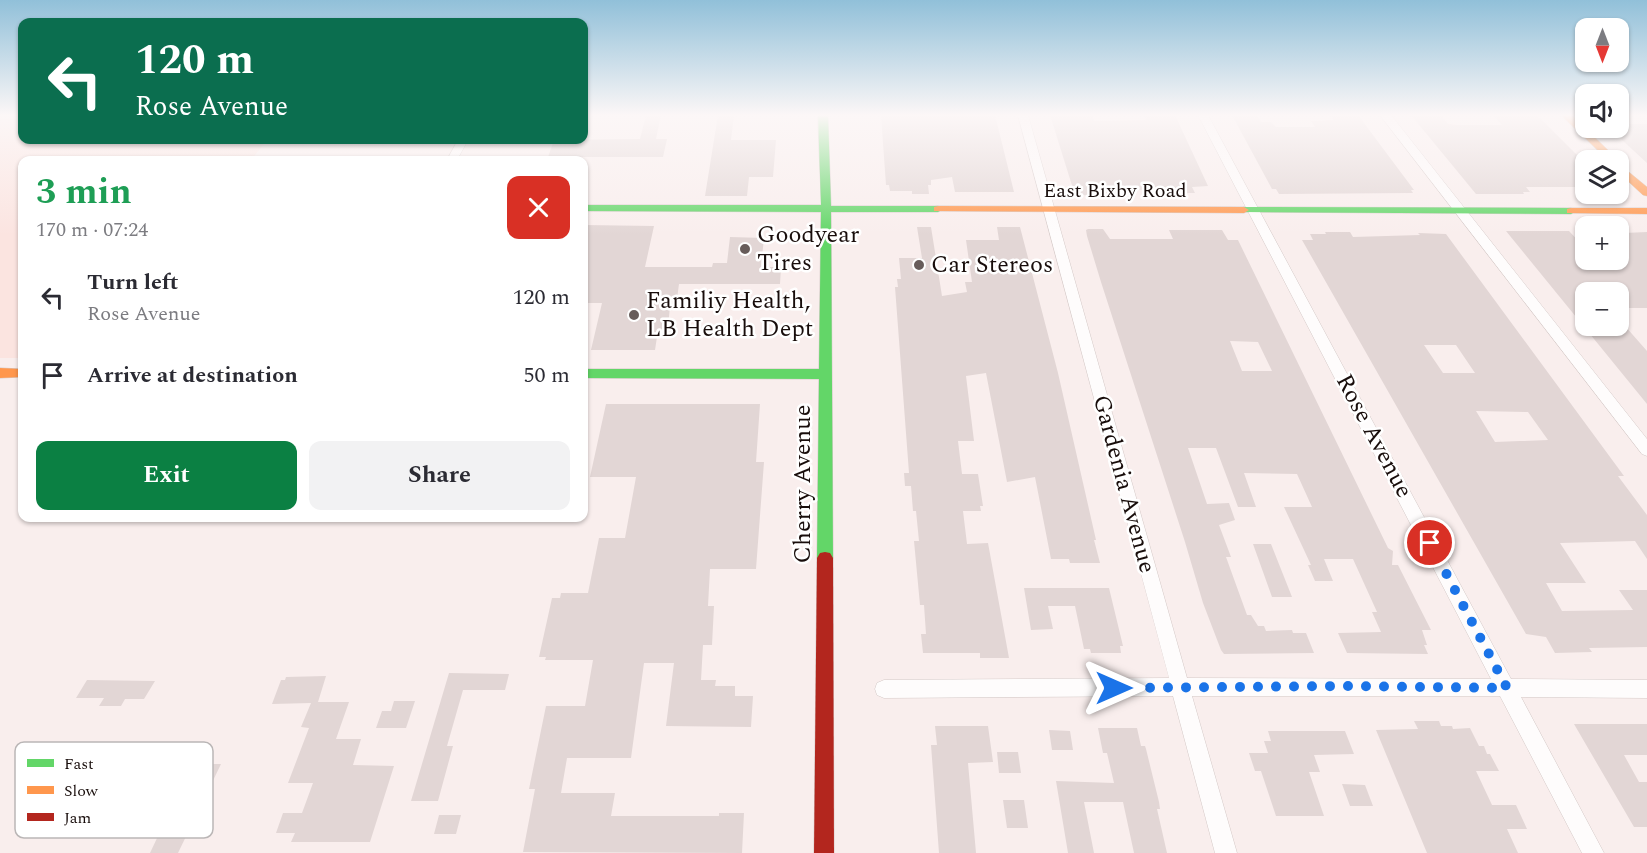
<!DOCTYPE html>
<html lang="en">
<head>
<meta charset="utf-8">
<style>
	body { margin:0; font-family:Spectral,serif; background:#f2f2f3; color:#2b2b33; height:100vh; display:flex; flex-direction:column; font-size:22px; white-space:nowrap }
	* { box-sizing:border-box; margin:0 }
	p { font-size:20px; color:#7c7c81 }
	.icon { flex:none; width:33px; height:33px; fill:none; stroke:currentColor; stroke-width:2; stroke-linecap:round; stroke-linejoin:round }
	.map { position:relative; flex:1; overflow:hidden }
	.side { position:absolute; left:18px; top:156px; width:570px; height:366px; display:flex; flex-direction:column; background:#fff; border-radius:12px; box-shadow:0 2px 4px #0004 }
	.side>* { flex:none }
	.banner { position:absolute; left:18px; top:18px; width:570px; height:126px; border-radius:12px; box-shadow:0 2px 4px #0004; background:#0b6e4f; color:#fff; overflow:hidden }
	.needle { width:39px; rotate:180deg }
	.fabs { position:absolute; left:1575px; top:18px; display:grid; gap:12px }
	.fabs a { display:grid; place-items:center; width:54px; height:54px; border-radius:12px; background:#fff; box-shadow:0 2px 4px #0004; font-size:30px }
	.pin { position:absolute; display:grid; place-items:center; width:51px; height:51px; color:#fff; margin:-26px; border:3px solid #fff; border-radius:50%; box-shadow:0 2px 6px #0007 }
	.me { position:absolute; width:66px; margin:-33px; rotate:90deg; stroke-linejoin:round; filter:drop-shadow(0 0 4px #0008) }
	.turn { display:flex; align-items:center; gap:21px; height:126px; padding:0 18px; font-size:27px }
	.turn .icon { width:78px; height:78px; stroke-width:2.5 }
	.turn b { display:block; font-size:42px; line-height:51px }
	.round { display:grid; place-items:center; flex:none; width:63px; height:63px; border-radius:12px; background:#f2f2f3 }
	.overview { display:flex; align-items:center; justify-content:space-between; height:102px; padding:0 18px }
	h1 { font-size:36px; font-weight:700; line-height:45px; color:#1e9e55 }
	.button { display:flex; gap:12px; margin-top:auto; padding:12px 18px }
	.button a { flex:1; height:69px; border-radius:12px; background:#0b8043; color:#fff; font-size:24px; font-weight:700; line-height:69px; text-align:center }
	.button a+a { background:#f2f2f3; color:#2b2b33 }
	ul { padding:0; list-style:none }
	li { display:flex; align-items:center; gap:18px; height:78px; padding:0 18px }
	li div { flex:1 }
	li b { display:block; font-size:22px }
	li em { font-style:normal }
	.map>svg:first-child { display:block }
	.built { fill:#fbe4e0 }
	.building { fill:#e2d6d5; fill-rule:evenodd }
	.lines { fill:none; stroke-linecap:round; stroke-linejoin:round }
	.street-casing { stroke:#d4c9c7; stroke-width:1 }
	.fast-casing { stroke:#d4c9c7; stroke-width:1 }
	.slow-casing { stroke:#d4c9c7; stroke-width:1 }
	.jam-casing { stroke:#d4c9c7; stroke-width:1 }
	.street { fill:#fefcfc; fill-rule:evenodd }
	.fast { fill:#63d668; fill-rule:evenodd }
	.slow { fill:#ff974d; fill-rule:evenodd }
	.jam { fill:#b3261e; fill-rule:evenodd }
	.route { stroke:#1a73e8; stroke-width:10; stroke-dasharray:0 18 }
	.poi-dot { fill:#675c5a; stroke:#fff; stroke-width:2 }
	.labels { text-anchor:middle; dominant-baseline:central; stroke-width:5; stroke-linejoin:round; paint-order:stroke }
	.far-street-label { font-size:20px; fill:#180d0b; stroke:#fff }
	.poi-label { font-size:24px; fill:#180d0b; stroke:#fff; text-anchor:start }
	.street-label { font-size:24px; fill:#180d0b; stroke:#fff }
	.key { fill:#fff; stroke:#bab6b6; stroke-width:1.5 }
	.key-label { font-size:16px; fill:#180d0b }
</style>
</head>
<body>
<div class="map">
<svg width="1647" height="853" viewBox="0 0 1647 853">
	<rect width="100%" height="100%" fill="#f9eeed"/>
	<path class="built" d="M0,115H22V140H267L251,160H22V358H0Z"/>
	<path class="building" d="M646,115H661L656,139H667L663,157H574L572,160H547L554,140L640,139Z
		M718,115H734L731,140H776L773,177H749L747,196H705Z
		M881,115H995L1014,192H955L952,177L931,180V185H928L929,194H912V191H890L889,185H886Z
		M1050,115H1092L1094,121L1146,120L1144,115H1175L1208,186L1192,187L1195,193H1167L1161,190H1123L1125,196L1075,195Z
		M1232,115H1257L1261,122H1271L1276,127H1315L1311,121L1334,120L1330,115H1358L1414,190H1411L1413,193L1279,194L1276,189H1272Z
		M1411,115H1441L1448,124L1457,125H1502L1493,115H1537L1586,164V187H1526L1530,192H1523L1524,194H1476Z
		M1620,124H1647V163L1609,128H1624Z
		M584,225L654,226L645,267H712L713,263H727L730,237L764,238L761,267H781L780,284H679L676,306H670L667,337H657L655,350H591L602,303H584Z
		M917,227H931L942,296L967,292L965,282H972L966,240H999L997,227H1020L1058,373L1096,540H1094L1100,563H1070L1069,559H1051L1035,477L1007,482L986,373L966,376L974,441H958L962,474H978L983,506H980L981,511H963L967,544L988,543L1009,658H980V653H923L921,634H926L924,605H920L914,541H919L916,511H913L911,486H905L904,473H909L895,287H898L897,279H901L899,258H922Z
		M1088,229H1103L1110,239H1173L1169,230H1222L1228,240H1238L1388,548L1393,551L1392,565H1398L1431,630H1422L1427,645H1424L1428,654L1347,653L1338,633L1381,632L1372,612H1377L1353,559H1324L1333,581H1315L1308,565H1311L1284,507H1312L1297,474L1244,473L1256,507H1238L1216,448H1188L1207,504L1229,503L1235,520L1219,525L1231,557H1226L1247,615H1251L1258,626H1264L1266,631L1292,630L1293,633H1306L1314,653L1224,654L1221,650L1203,603L1185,542L1101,282L1087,236L1086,230ZM1230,341L1258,342L1272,371H1242Z
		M1506,231H1569L1586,249V260H1618V237H1628L1624,233L1647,232V308H1618V292H1586V326H1625L1647,351V404Z
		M1325,232H1350L1353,237L1420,235L1418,233L1446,234L1624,476H1618L1647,515V559L1635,541L1560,543L1586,583H1546L1562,611L1633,610L1619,590H1647V647L1589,648L1592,652L1555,653L1546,637L1526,634L1302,240H1313L1310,234H1326ZM1424,345H1456L1475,373H1443ZM1476,411L1528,412L1548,440L1495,442Z
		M606,404H760L756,462H764L756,569H710L708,606H714L712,645H703L701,680H716L715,686H735V696H753L751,727L666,726L674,663H644L631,758H567L561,793H615L611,816H719V813H744L742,853L523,852L535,789H529L546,706H585L593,660H545L546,657H539L552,598H560L561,593H588L599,538H625L636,477H590Z
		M1253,544H1271L1292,597H1272Z
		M1024,588H1109L1123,646H1120L1121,653H1091L1090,649H1084L1075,606H1048L1053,629L1031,630Z
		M449,673L509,674L505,690H463L447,746H453L438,801H411Z
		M326,676L318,702H349L336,739H361L353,765L394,766L370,842H291L295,833H276L283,813H302L313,783H288L309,728L301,727L311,703L272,704L281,680H285L286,677Z
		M87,680L155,681L144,699H125L121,706H99L104,698H76Z
		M394,701H415L406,728H376L382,711H391Z
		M1414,721H1439L1441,726H1452L1453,729L1470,728L1479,746H1484L1487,754H1490L1499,771H1476L1492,805H1516L1527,829H1507L1518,853H1427L1376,730L1418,729Z
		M1574,724H1647V755H1624L1639,782H1647V827H1634Z
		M935,726H988L993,762L968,763L976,853H939L931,745H937Z
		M1098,728H1137L1141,746H1145L1146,749L1159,802L1160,809H1157L1167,853H1134L1123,802H1084L1094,853H1068L1056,781L1114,783L1107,753H1103Z
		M1049,730L1070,731L1073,750H1052Z
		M1268,731H1345L1354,754L1314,755L1320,772H1309L1324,816H1276L1261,771H1255L1249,753H1268L1264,741H1271Z
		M997,752H1018L1021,773H999Z
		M192,764H221L178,853H150Z
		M1342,784L1365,785L1373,806H1350Z
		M1003,800H1024L1028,828H1007Z
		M439,815H461L456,834H434Z"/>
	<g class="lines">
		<defs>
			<path id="street" d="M1018,115H1028L1187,678L1491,679L1198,115H1208L1511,679L1647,680V698L1521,697L1604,853H1582L1500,696H1192L1237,853H1215L1173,696L884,698L877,695L875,689L877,683L884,680L1169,678Z
				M1380,115H1391L1647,439V456L1642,454Z
				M458,140H468L457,160H447Z"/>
			<path id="fast" d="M818,115H828L831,206H938L943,209L938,212H831L833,558L830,563L825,564L820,563L817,558L819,379L584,378V369H819L821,212L584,211V205H821Z
				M1244,207L1571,208L1576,211L1571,214L1240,212L1239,210Z"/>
			<path id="slow" d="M1561,115H1572L1618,160H1608Z
				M1618,163L1647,187V196L1643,195L1618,172Z
				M938,206L1244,207L1249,210L1244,213L934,211V207Z
				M1571,208H1647V214L1567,213V209Z
				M0,368L22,369V377L0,378Z"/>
			<path id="jam" d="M825,552L830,553L833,558L834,853H814L817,558L820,553Z"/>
		</defs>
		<use href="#street" class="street-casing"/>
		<use href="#fast" class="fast-casing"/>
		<use href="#slow" class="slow-casing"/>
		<use href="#jam" class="jam-casing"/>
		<use href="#street" class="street"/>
		<use href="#fast" class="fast"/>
		<use href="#slow" class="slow"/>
		<use href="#jam" class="jam"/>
	</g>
	<linearGradient id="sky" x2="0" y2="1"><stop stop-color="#91c0d9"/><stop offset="0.49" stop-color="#fcf7f7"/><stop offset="1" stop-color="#fcf7f7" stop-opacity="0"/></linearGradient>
	<rect width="1647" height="235" fill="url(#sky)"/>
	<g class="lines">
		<path class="route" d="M1114,688L1345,686L1507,688L1430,543"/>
	</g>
	<g class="poi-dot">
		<circle cx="745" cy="249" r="6"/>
		<circle cx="919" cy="265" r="6"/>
		<circle cx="634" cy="315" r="6"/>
	</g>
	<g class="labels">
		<g class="far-street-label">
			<text x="1115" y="191">East Bixby Road</text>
		</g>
		<g class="poi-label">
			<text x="757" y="235">Goodyear<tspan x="757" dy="28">Tires</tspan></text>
			<text x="931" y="265">Car Stereos</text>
			<text x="646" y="301">Familiy Health,<tspan x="646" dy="28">LB Health Dept</tspan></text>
		</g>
		<g class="street-label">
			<text transform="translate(1374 436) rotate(62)">Rose Avenue</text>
			<text transform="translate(803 484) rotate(-90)">Cherry Avenue</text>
			<text transform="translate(1124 484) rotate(75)">Gardenia Avenue</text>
		</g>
	</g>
	<rect x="15" y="742" width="198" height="96" rx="9" class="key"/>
	<rect x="27" y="759" width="27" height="8" fill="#63d668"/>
	<rect x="27" y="786" width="27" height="8" fill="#ff974d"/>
	<rect x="27" y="813" width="27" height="8" fill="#b3261e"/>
	<g class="key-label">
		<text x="64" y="769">Fast</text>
		<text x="64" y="796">Slow</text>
		<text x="64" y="823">Jam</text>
	</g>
</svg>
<div class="fabs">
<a><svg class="needle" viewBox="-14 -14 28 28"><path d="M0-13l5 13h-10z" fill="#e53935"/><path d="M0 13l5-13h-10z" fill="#7c7c81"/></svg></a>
<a><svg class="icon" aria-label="sound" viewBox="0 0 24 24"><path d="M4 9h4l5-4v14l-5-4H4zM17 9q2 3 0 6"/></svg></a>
<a><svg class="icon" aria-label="layers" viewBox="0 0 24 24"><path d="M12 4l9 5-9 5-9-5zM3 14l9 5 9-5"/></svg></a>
<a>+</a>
<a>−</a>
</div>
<div class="pin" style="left:1430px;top:543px;background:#d93025"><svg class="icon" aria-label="arrive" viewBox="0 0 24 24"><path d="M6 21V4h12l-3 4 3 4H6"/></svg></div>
<svg class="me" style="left:1114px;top:688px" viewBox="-20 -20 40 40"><path d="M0-17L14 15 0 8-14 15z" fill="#1a73e8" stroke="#fff" stroke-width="4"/></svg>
<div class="banner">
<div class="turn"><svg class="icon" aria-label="left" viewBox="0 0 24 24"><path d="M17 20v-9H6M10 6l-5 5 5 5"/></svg><div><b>120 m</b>Rose Avenue</div></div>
</div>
<section class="side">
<div class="overview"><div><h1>3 min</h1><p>170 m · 07:24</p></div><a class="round" style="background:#d93025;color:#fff"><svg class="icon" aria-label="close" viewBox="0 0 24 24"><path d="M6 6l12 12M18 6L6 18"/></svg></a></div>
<ul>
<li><svg class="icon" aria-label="left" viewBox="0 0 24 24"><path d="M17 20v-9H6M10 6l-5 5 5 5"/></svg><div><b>Turn left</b><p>Rose Avenue</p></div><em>120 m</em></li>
<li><svg class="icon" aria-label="arrive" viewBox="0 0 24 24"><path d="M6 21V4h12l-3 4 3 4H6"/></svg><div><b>Arrive at destination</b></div><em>50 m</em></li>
</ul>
<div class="button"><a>Exit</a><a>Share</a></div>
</section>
</div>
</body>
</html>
